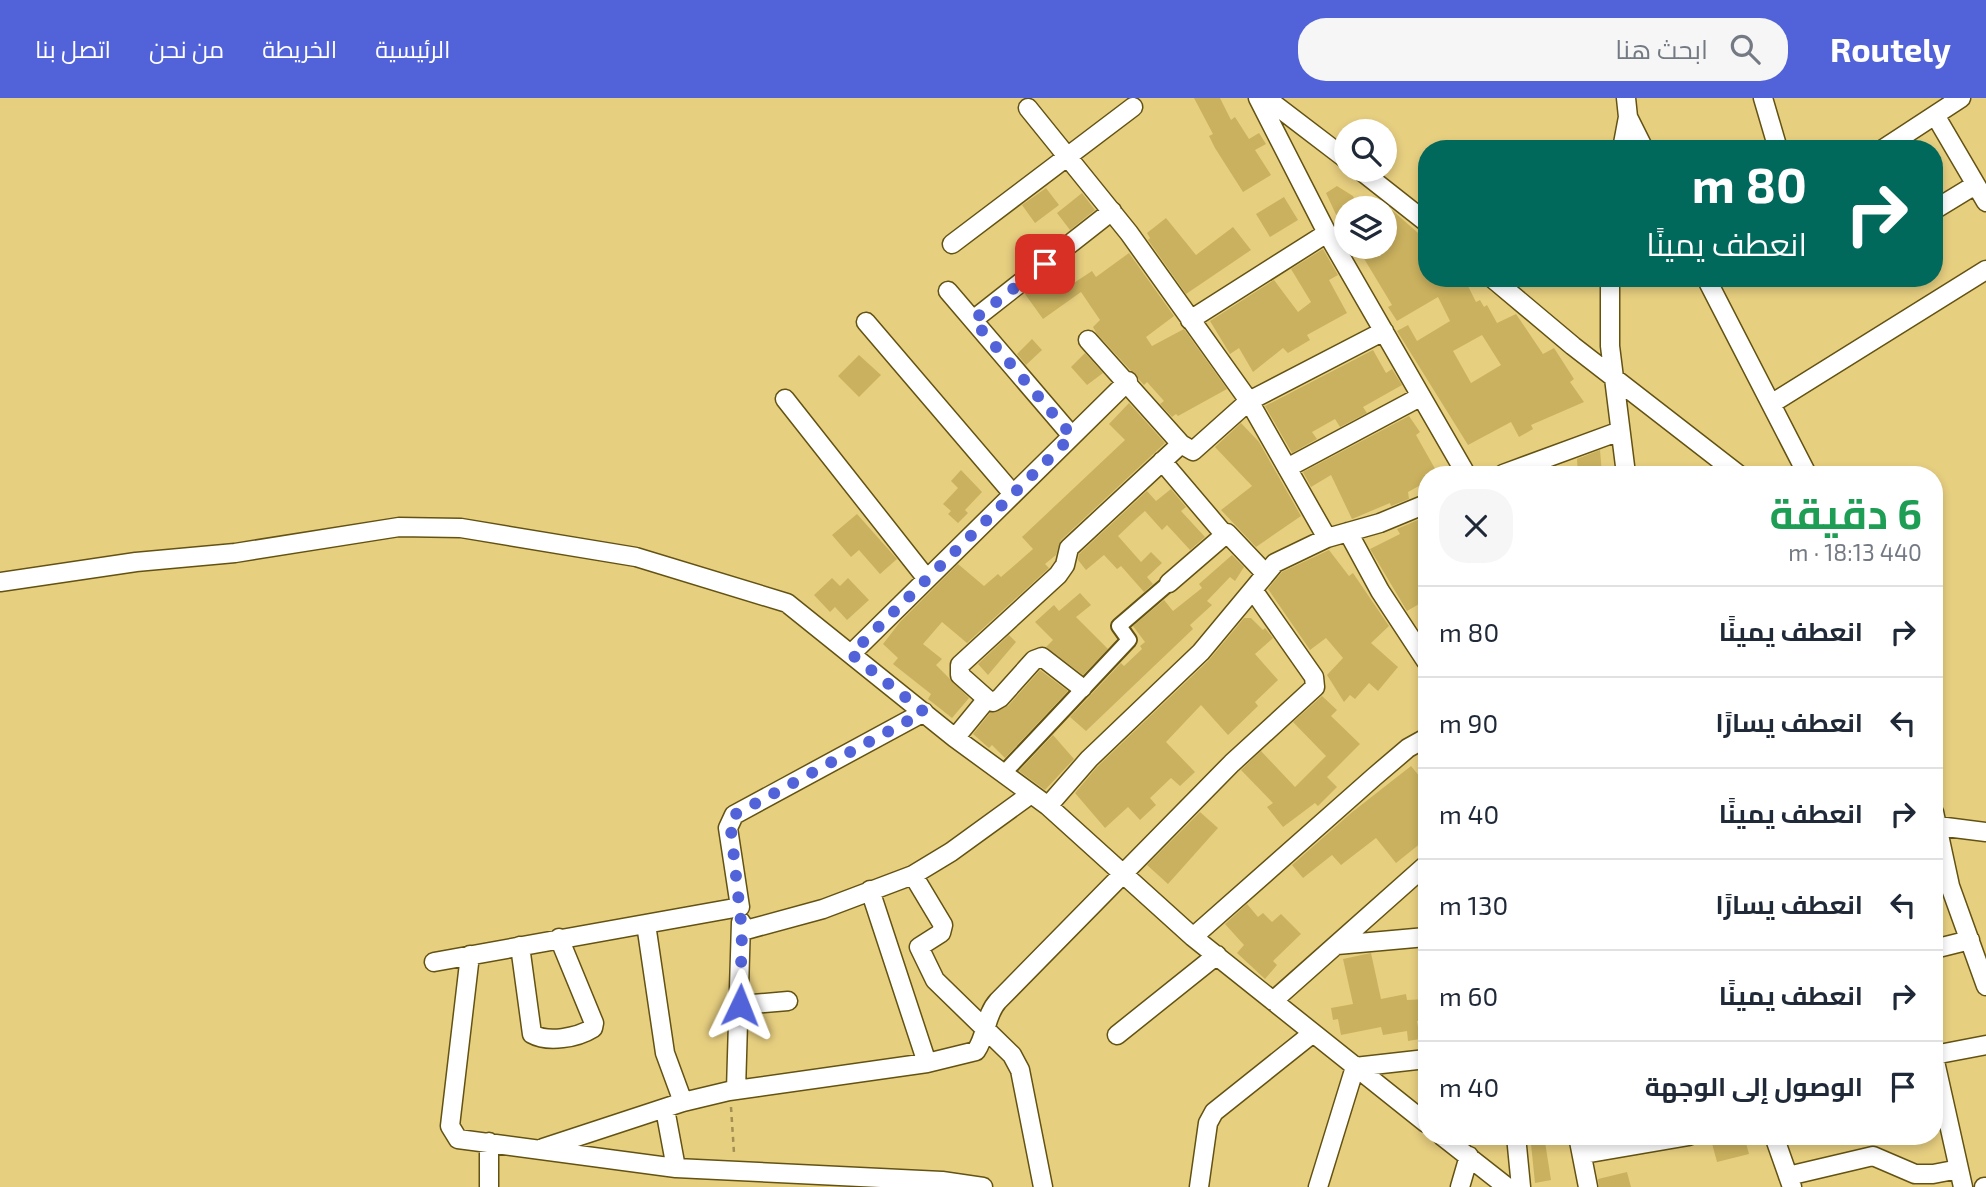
<!DOCTYPE html>
<html lang="ar">
<head>
<meta charset="utf-8">
<style>
	body { margin:0; font-family:"Exo 2",Cairo,sans-serif; background:#f6f6f7; color:#1f2937; direction:rtl; height:100vh; display:flex; flex-direction:column; font-size:26px; white-space:nowrap }
	* { box-sizing:border-box; margin:0 }
	p { font-size:23px; color:#747a83 }
	.icon { flex:none; width:38px; height:38px; fill:none; stroke:currentColor; stroke-width:2; stroke-linecap:round; stroke-linejoin:round }
	.map { position:relative; flex:1; overflow:hidden; direction:ltr }
	.sheet { position:absolute; left:1418px; top:368px; width:525px; height:679px; display:flex; flex-direction:column; background:#fff; border-radius:28px; box-shadow:0 4px 10px #0003; direction:rtl }
	.sheet>* { flex:none }
	.banner { position:absolute; left:1418px; top:42px; width:525px; height:147px; border-radius:28px; box-shadow:0 4px 10px #0003; direction:rtl; background:#00695c; color:#fff; overflow:hidden }
	.buttons { position:absolute; left:1334px; top:21px; display:grid; gap:14px }
	.buttons a { display:grid; place-items:center; width:63px; height:63px; border-radius:50%; background:#fff; box-shadow:0 4px 10px #0003; font-size:35px }
	.pin { position:absolute; display:grid; place-items:center; width:60px; height:60px; color:#fff; margin:-30px; border-radius:14px; box-shadow:0 4px 10px #0006 }
	.me { position:absolute; width:77px; margin:-38px; rotate:2deg; stroke-linejoin:round; filter:drop-shadow(0 0 5px #0008) }
	.turn { display:flex; align-items:center; gap:24px; height:147px; padding:0 21px; font-size:32px }
	.turn .icon { width:91px; height:91px; stroke-width:2.5 }
	.turn b { display:block; font-size:49px; line-height:60px }
	.round { display:grid; place-items:center; flex:none; width:74px; height:74px; border-radius:28px; background:#f6f6f7 }
	.overview { display:flex; align-items:center; justify-content:space-between; height:119px; padding:0 21px }
	h1 { font-size:42px; font-weight:700; line-height:52px; color:#1e9e55 }
	ul { padding:0; list-style:none }
	li { display:flex; align-items:center; gap:21px; height:91px; padding:0 21px; border-top:2px solid #e0e1e3 }
	li div { flex:1 }
	li b { display:block; font-size:26px }
	li em { font-style:normal }
	header { display:flex; align-items:center; gap:42px; box-sizing:border-box; height:98px; padding:0 35px; background:#5263d9; color:#fff }
	header strong { font-size:33px }
	nav { display:flex; gap:38px; margin-inline-start:auto; font-size:24px }
	.search { width:490px; height:63px; background:#f6f6f7; display:flex; align-items:center; gap:18px; box-sizing:border-box; padding:0 24px; border-radius:28px; color:#747a83; font-size:26px }
	.map>svg:first-child { display:block }
	.building { fill:#cab15f; fill-rule:evenodd }
	.lines { fill:none; stroke-linecap:round; stroke-linejoin:round }
	.pedestrian-casing { stroke:#635212; stroke-width:18 }
	.minor-casing { stroke:#635212; stroke-width:21 }
	.path { stroke:#a18f54; stroke-width:2.5; stroke-dasharray:5 5; stroke-linecap:butt }
	.pedestrian { stroke:#fff; stroke-width:14 }
	.minor { stroke:#fff; stroke-width:18 }
	.route { stroke:#5263d9; stroke-width:12; stroke-dasharray:0 21.6 }
</style>
</head>
<body>
<header>
<strong>Routely</strong>
<div class="search"><svg class="icon" aria-label="search" viewBox="0 0 24 24"><circle cx="10" cy="10" r="6"/><path d="M15 15l6 6"/></svg>ابحث هنا</div>
<nav><a>الرئيسية</a><a>الخريطة</a><a>من نحن</a><a>اتصل بنا</a></nav>
</header>
<div class="map">
<svg width="1986" height="1089" viewBox="0 0 1986 1089">
	<rect width="100%" height="100%" fill="#e7cf80"/>
	<path class="building" d="M1194,0H1220L1231,22L1235,19L1249,41L1259,35L1266,46L1255,52L1271,77L1243,94L1215,50L1209,38L1213,36Z
		M1337,88L1353,98L1359,110H1346V138L1326,95Z
		M1046,90L1059,107L1035,125L1022,107Z
		M1082,95L1095,112L1070,132L1057,115Z
		M1284,99L1298,122L1270,139L1256,116Z
		M1392,112L1426,142V180H1464L1476,204L1480,202L1484,209L1487,207L1497,225L1516,216L1543,256L1554,250L1574,281L1570,284L1584,304L1531,327L1533,331L1519,339L1511,324L1468,347L1397,233L1408,227L1417,243L1450,223L1438,199L1397,223L1388,209L1392,207L1357,149H1384V116ZM1482,237L1501,267L1471,285L1453,253Z
		M1166,120L1196,157L1233,129L1251,152L1186,196L1148,142L1150,140L1147,135Z
		M1323,151L1338,177L1329,182L1347,215L1307,237L1310,242L1288,255L1283,250L1253,274L1239,250L1230,256L1210,223L1274,182L1298,214L1311,204L1291,171Z
		M1129,155L1174,218L1146,239L1152,248L1184,231L1227,291L1178,318L1176,316L1172,319L1160,306L1164,303L1147,284L1144,287L1097,236L1093,229L1100,222L1081,194L1043,221L1025,196L1045,180L1057,196L1092,173L1096,179Z
		M1032,241L1042,252L1026,267L1017,256Z
		M1373,252L1386,275L1392,271L1402,287L1363,309L1367,315L1340,329L1335,321L1312,334L1317,341L1292,355L1265,308Z
		M1085,255L1103,275L1087,287L1071,269Z
		M859,257L881,277L859,299L838,278Z
		M1129,305L1165,345L1061,442L1056,457L1045,466L1049,470L967,545L942,524L923,546L942,561L936,567L969,600L952,620L928,601L931,596L893,566L898,560L883,546L900,524L958,466L984,488L998,476L1001,479L1033,451L1022,439L1125,342L1109,326Z
		M1409,318L1420,334L1416,337L1438,376H1426V384L1408,394L1409,401L1391,408L1390,405L1352,421L1331,377L1311,389L1303,374Z
		M1241,325L1259,344L1301,418L1256,449L1221,412L1252,388L1215,349Z
		M1600,352L1602,376H1578L1577,361Z
		M961,372L982,394L965,412L968,415L958,425L948,416L951,413L943,406L958,390L951,383Z
		M1171,391L1186,409L1181,413L1205,439L1190,452L1167,427L1162,432L1145,413L1136,421L1118,438L1141,464L1151,454L1162,465L1147,479L1153,486L1144,494L1121,468L1117,471L1104,457L1086,472L1078,462L1079,456L1147,393L1156,403Z
		M857,416L897,461L880,476L859,452L851,459L832,437Z
		M1420,421L1426,433V502L1407,513L1370,451L1400,436L1397,431Z
		M1329,452L1349,478L1353,475L1389,528L1371,545L1398,569L1378,593L1369,585L1355,601L1350,597L1344,604L1327,577L1343,560L1326,540L1310,552L1268,491L1282,474Z
		M1232,457L1244,469L1235,483L1230,479L1207,503L1212,507L1190,527L1193,531L1086,633L1070,619L1121,565L1124,568L1142,551L1140,548L1145,544L1133,528L1164,502L1173,513L1202,490L1199,486Z
		M832,480L840,488L848,480L869,502L847,522L835,509L830,514L814,497Z
		M1080,495L1091,507L1076,519L1108,551L1083,577L1046,549L1053,542L1035,524L1054,507L1059,513Z
		M1244,520H1251L1263,532L1265,530L1273,540L1255,556L1278,582L1255,604L1258,608L1228,637L1201,607L1166,644L1195,674L1180,688L1171,680L1150,700L1156,707L1140,722L1128,709L1105,730L1075,695L1097,669L1209,562Z
		M1009,537L1016,544L988,577L978,566Z
		M1040,572L1068,593L1005,660L992,647L989,650L973,636L990,615L1008,608Z
		M1322,598L1337,612L1331,618L1360,646L1327,679L1337,689L1318,708L1315,705L1283,729L1267,709L1273,705L1241,672L1261,653L1295,689L1326,658L1293,624Z
		M1053,637L1074,661L1045,692L1019,673Z
		M1411,668L1426,686V741L1396,765L1376,740L1341,767L1332,757L1303,780L1292,767L1351,715Z
		M1200,714L1218,730L1168,786L1147,767Z
		M1247,806L1258,819L1263,815L1272,824L1281,816L1301,836L1273,863L1277,867L1265,881L1237,855L1244,847L1225,826Z
		M1371,855L1381,901L1406,896L1407,902L1426,901V922L1417,923L1420,941L1408,943L1407,933L1383,937L1381,929L1341,937L1338,921L1333,922L1331,910L1353,906L1343,861Z
		M1710,1038H1744L1749,1056L1717,1064Z
		M1545,1044L1551,1082L1535,1085L1531,1046Z
		M1627,1074L1631,1089H1599L1598,1081Z"/>
	<g class="lines">
		<defs>
			<path id="pedestrian" d="M1003,676L1129,542L1119,528L1169,485"/>
			<path id="minor" d="M1258,0L1327,135L1466,376
				M1266,0L1346,61
				M1763,0L1778,51
				M1028,10L1129,135L1249,303L1327,440
				M1935,17L1986,104
				M1628,19L1644,51
				M1622,51L1628,19L1626,0
				M1883,51L1961,0
				M1360,72L1426,124
				M1934,112L1975,87
				M952,146L1133,9
				M1492,180L1573,248L1738,376
				M1610,180V248L1626,376
				M1706,180L1807,376
				M948,193L1072,338
				M973,222L1112,113
				M1190,222L1327,135
				M866,224L1013,396
				M1088,242L1181,346L1193,353L1249,303L1384,233
				M785,301L927,481
				M1771,306L1986,172
				M1162,363L1224,436
				M1287,370L1420,299
				M1503,376L1620,333
				M1348,434L1380,493L1426,563
				M0,484L136,464L235,455L399,429L461,430L636,459L787,505L955,640L1048,708L1193,839L1426,1025
				M1169,485L1227,435L1264,474
				M851,556L1128,283
				M987,601L993,604L1000,600L1034,562L1042,559L1082,590
				M955,640L987,601L960,577V567L1058,477L1065,467L1069,450L1181,346
				M1048,708L1089,661L1201,554L1275,465L1327,440L1380,425L1426,406
				M1934,714L1950,788L1986,888
				M1938,728L1986,734
				M913,777L943,827L941,835L919,849L935,882L1012,957L1020,972L1043,1089
				M870,792L927,965
				M646,826L665,955L683,1004
				M742,833L823,811L913,777L951,754L1031,696
				M1193,839L1374,679L1408,650L1426,640
				M1337,847L1426,839
				M520,848L532,936C548,945 577,940 593,930L594,925L559,840
				M1934,851L1970,842
				M470,857L450,1028L458,1041L676,1070L942,1083L983,1089
				M434,864L740,809L728,730L734,717L924,614
				M1273,903L1426,767
				M740,907L788,903
				M1117,937L1217,857
				M1934,957L1986,947
				M1934,959L1963,1089
				M736,992L741,824
				M665,1011L676,1070
				M1442,1038L1507,1089
				M1516,1038L1521,1089
				M1578,1038L1588,1089
				M1774,1038L1792,1089
				M489,1044V1089
				M543,1050L683,1004L729,993L927,965L976,953C987,937 985,917 998,903L1232,665L1315,589L1314,579L1253,492
				M1584,1056L1689,1038
				M1788,1078L1873,1058L1915,1076H1933L1959,1071
				M1199,1089L1208,1025L1214,1014L1313,935
				M1318,1089L1355,969L1426,961
				M1460,1089L1469,1058
				M1984,1089H1986"/>
		</defs>
		<use href="#pedestrian" class="pedestrian-casing"/>
		<use href="#minor" class="minor-casing"/>
		<path class="path" d="M731,1009L734,1055"/>
		<use href="#pedestrian" class="pedestrian"/>
		<use href="#minor" class="minor"/>
	</g>
	<g class="lines">
		<path class="route" d="M740,907L742,833L730,723L734,717L924,614L851,556L1072,338L973,222L1045,166"/>
	</g>
</svg>
<div class="buttons">
<a><svg class="icon" aria-label="search" viewBox="0 0 24 24"><circle cx="10" cy="10" r="6"/><path d="M15 15l6 6"/></svg></a>
<a><svg class="icon" aria-label="layers" viewBox="0 0 24 24"><path d="M12 4l9 5-9 5-9-5zM3 14l9 5 9-5"/></svg></a>
</div>
<div class="pin" style="left:1045px;top:166px;background:#d93025"><svg class="icon" aria-label="arrive" viewBox="0 0 24 24"><path d="M6 21V4h12l-3 4 3 4H6"/></svg></div>
<svg class="me" style="left:740px;top:907px" viewBox="-20 -20 40 40"><path d="M0-17L14 15 0 8-14 15z" fill="#5263d9" stroke="#fff" stroke-width="4"/></svg>
<div class="banner">
<div class="turn"><svg class="icon" aria-label="right" viewBox="0 0 24 24"><path d="M7 20v-9h11M14 6l5 5-5 5"/></svg><div><b>80 m</b>انعطف يمينًا</div></div>
</div>
<section class="sheet">
<div class="overview"><div><h1>6 دقيقة</h1><p>440 m · 18:13</p></div><a class="round"><svg class="icon" aria-label="close" viewBox="0 0 24 24"><path d="M6 6l12 12M18 6L6 18"/></svg></a></div>
<ul>
<li><svg class="icon" aria-label="right" viewBox="0 0 24 24"><path d="M7 20v-9h11M14 6l5 5-5 5"/></svg><div><b>انعطف يمينًا</b></div><em>80 m</em></li>
<li><svg class="icon" aria-label="left" viewBox="0 0 24 24"><path d="M17 20v-9H6M10 6l-5 5 5 5"/></svg><div><b>انعطف يسارًا</b></div><em>90 m</em></li>
<li><svg class="icon" aria-label="right" viewBox="0 0 24 24"><path d="M7 20v-9h11M14 6l5 5-5 5"/></svg><div><b>انعطف يمينًا</b></div><em>40 m</em></li>
<li><svg class="icon" aria-label="left" viewBox="0 0 24 24"><path d="M17 20v-9H6M10 6l-5 5 5 5"/></svg><div><b>انعطف يسارًا</b></div><em>130 m</em></li>
<li><svg class="icon" aria-label="right" viewBox="0 0 24 24"><path d="M7 20v-9h11M14 6l5 5-5 5"/></svg><div><b>انعطف يمينًا</b></div><em>60 m</em></li>
<li><svg class="icon" aria-label="arrive" viewBox="0 0 24 24"><path d="M6 21V4h12l-3 4 3 4H6"/></svg><div><b>الوصول إلى الوجهة</b></div><em>40 m</em></li>
</ul>
</section>
</div>
</body>
</html>
